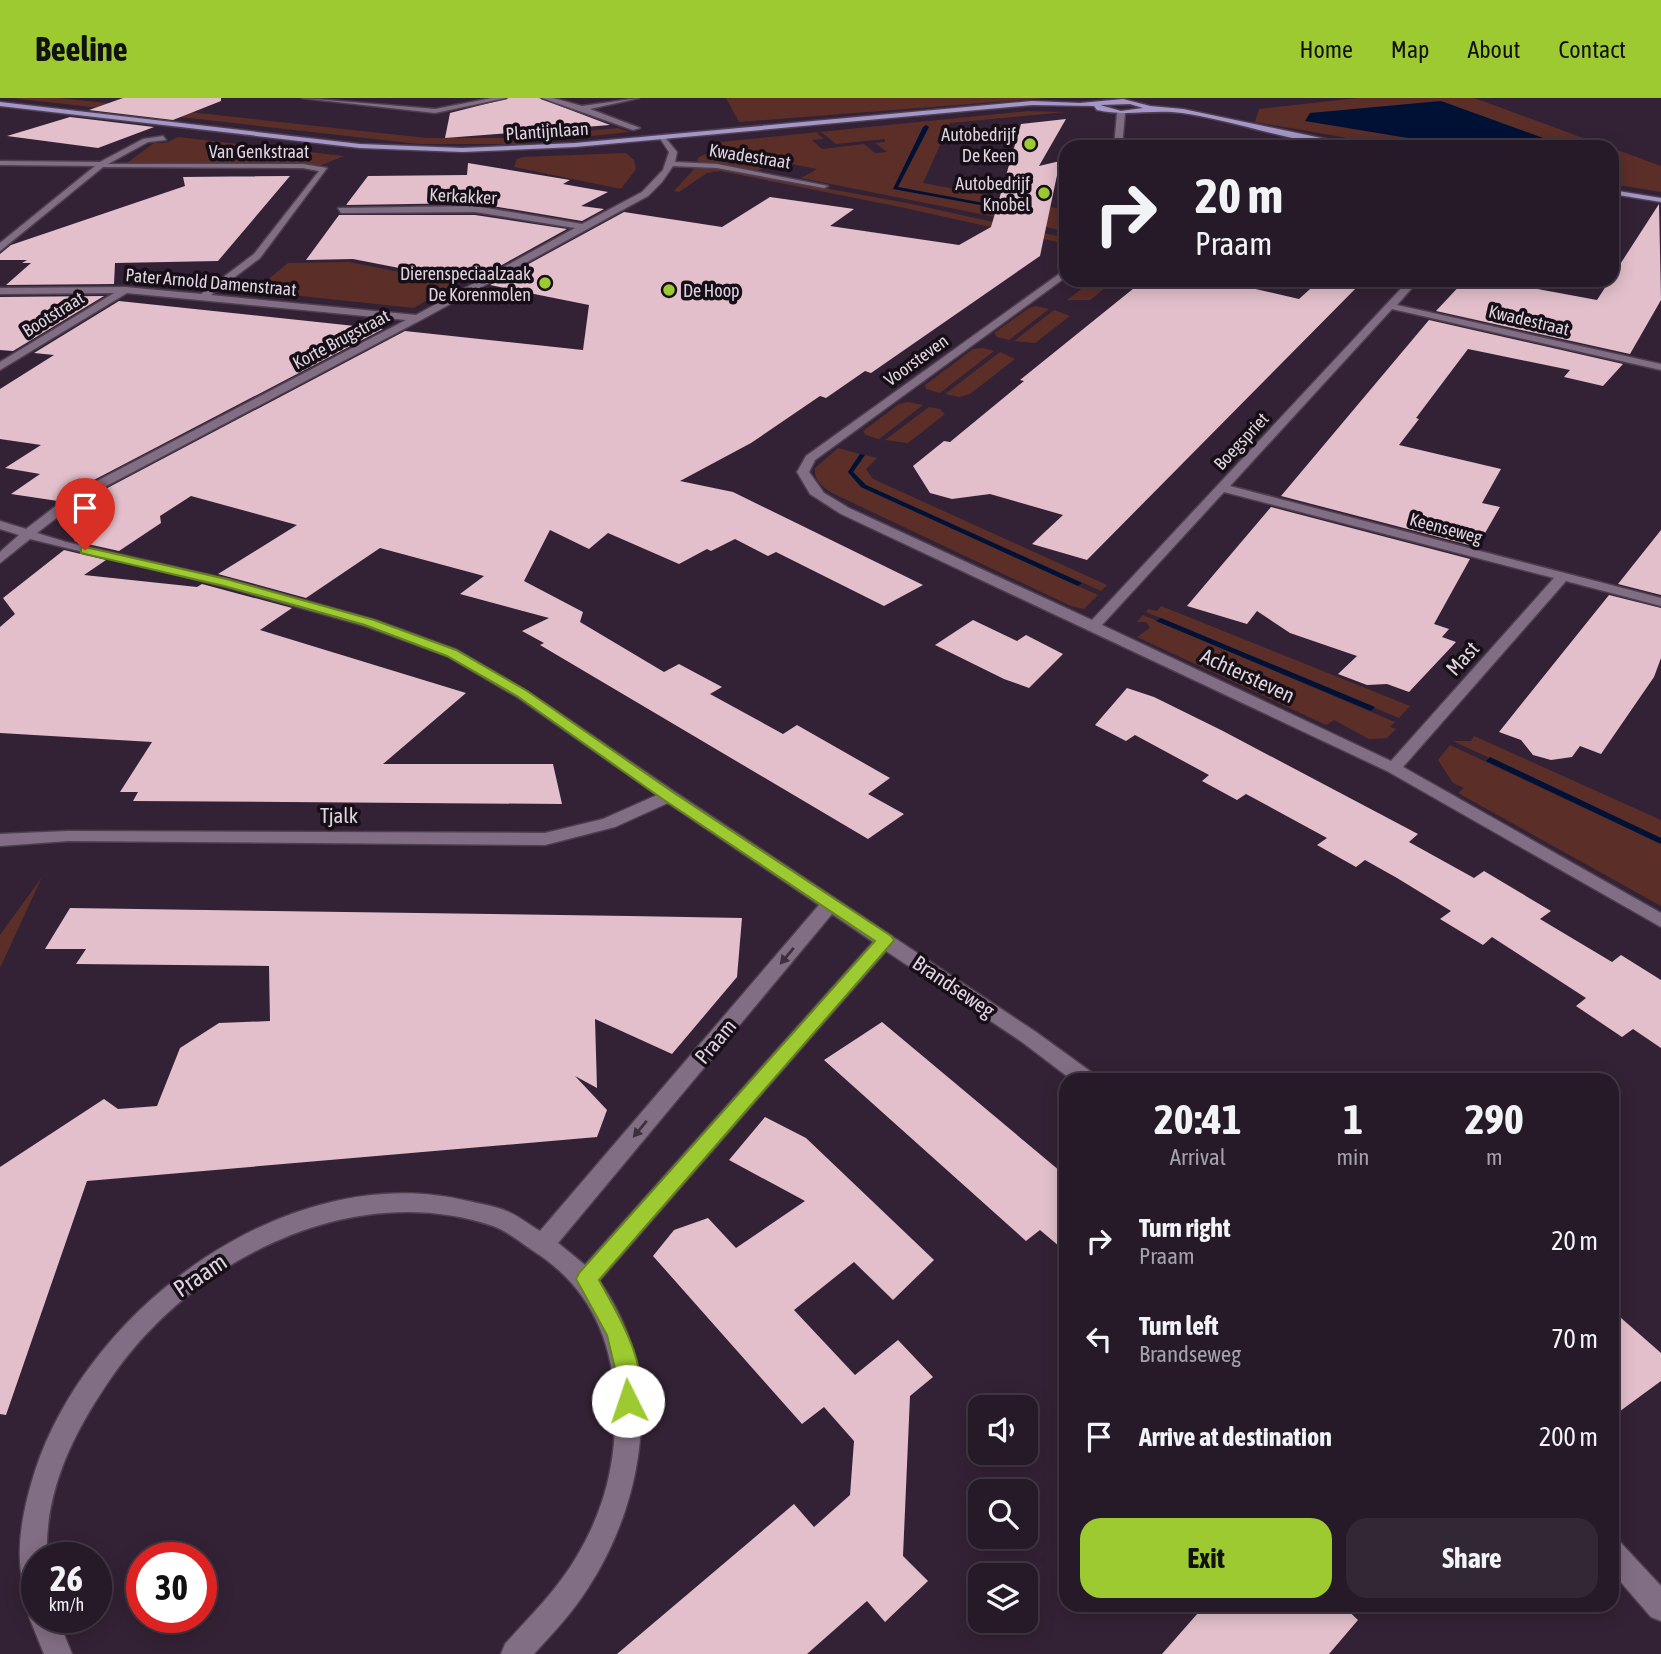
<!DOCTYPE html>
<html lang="en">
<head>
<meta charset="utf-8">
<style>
	body { margin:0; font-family:"Asap Condensed",sans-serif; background:#322734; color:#f1f3f6; height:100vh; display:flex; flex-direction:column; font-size:26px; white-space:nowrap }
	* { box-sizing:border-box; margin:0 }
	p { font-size:23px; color:#a4a1a8 }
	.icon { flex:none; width:38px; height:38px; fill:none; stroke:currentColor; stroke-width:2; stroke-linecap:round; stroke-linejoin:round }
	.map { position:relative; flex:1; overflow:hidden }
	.sheet { position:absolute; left:1059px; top:975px; width:560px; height:539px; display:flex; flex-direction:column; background:#261a28; border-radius:21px; box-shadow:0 4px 18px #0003,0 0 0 2px #423845 }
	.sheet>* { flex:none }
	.top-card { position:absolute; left:1059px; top:42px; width:560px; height:147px; border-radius:21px; box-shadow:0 4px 18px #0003,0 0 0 2px #423845; background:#261a28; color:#f1f3f6; overflow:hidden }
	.buttons { position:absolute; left:968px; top:1297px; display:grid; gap:14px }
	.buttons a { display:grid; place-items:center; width:70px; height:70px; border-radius:14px; background:#261a28; box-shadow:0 4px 18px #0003,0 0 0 2px #423845; font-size:35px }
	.speed { position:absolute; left:21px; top:1444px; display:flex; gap:14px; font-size:35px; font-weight:700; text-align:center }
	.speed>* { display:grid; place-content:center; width:91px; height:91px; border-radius:50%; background:#261a28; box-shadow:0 4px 18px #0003,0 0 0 2px #423845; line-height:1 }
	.speed small { font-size:18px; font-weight:400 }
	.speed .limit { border:10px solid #d22; background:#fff; color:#111 }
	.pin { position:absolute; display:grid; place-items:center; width:60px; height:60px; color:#fff; margin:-72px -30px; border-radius:50% 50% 50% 0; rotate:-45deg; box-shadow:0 0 7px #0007 }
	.pin .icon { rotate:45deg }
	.me { position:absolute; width:77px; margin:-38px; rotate:356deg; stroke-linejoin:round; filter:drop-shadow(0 0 5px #0008) }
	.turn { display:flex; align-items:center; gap:24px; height:147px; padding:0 21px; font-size:32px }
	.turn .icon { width:91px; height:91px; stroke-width:2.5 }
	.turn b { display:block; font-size:49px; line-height:60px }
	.eta { display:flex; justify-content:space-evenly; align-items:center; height:119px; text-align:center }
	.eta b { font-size:42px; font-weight:700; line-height:49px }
	.action { display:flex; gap:14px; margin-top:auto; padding:14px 21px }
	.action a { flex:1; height:80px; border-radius:21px; background:#9dca30; color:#111; font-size:28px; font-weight:700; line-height:80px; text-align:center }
	.action a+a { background:#322734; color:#f1f3f6 }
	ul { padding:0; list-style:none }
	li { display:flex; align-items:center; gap:21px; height:98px; padding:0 21px }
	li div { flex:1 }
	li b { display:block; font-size:26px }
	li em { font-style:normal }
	header { display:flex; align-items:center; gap:42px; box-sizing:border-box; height:98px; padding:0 35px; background:#9dca30; color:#111 }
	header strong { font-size:33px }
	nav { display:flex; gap:38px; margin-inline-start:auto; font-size:24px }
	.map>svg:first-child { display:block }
	.green { fill:#5c2e28; fill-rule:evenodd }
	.water { fill:#001136 }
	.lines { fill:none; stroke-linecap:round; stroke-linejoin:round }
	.stream { fill:#001136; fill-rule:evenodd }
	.building { fill:#e2bfcb }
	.minor-casing { stroke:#4e3f4f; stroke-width:3 }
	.major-casing { stroke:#4e3f4f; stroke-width:3 }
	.minor { fill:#826e84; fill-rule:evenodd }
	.major { fill:#a496c7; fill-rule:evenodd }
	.oneway { fill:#3c303d }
	.route { fill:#9dca30; stroke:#66831f; stroke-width:2 }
	.poi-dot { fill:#9dca30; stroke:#170f17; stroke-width:2.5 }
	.labels { text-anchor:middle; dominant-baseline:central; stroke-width:7; stroke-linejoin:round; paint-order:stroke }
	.far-street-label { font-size:18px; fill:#dfd4e0; stroke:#170f17 }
	.far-poi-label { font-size:18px; fill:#dfd4e0; stroke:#170f17; text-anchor:end }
	.street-label { font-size:21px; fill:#dfd4e0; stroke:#170f17 }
	.near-street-label { font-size:24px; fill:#dfd4e0; stroke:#170f17 }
</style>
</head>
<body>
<header>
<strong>Beeline</strong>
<nav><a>Home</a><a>Map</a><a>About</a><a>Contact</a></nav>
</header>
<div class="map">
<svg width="1661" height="1556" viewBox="0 0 1661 1556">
	<rect width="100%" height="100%" fill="#332235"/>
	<path class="green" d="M11,0H60L427,40H513L618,30L630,34L513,46H419Z
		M726,0H1046L739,24Z
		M1358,0H1474L1608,49H1399L1255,24L1259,11Z
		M1028,13L1066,14L950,25L923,85L1066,112V133L801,80L817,71L777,63L757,73L697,63L699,59L717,51L716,46L720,44ZM821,34L836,46L885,41V44L875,45L887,54L875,55L864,46L822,51L812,42L824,41L817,35Z
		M178,39L344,58L319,68L289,65L124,67L154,45H166Z
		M1612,50L1661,68V94L1612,86Z
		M626,55L634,62L636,71L621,91L514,69L517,61L522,59Z
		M695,70L721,71L912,106L1066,140V146L905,110L720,73L707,75L679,94L674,93Z
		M349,164L455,185L414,210L254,193L288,165Z
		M1093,182H1115L1090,202H1067Z
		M1036,208L1049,211L1009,242L997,239L994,235L1029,210Z
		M1054,212L1070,218L1035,245L1014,243Z
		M983,250L994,253L940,295L926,291L925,287L973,251Z
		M1000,254L1015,261L970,296L960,299L945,296Z
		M908,304L923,307L879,341L866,337L863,333L899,306Z
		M929,309L940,311L945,316L908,345L885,342Z
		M838,350L860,356L848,374L861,389L1098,497L1084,511L1071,508L832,395C822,388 814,383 815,370Z
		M865,357L877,360L866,371L873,381L1107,487L1101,493L866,387L853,374Z
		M1161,508L1410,608L1399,620L1146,514L1148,511L1157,513Z
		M1143,517L1395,624L1390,629L1396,631L1387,640L1369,641L1334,622L1326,627L1137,539L1150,530L1146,524H1137Z
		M1474,638L1661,722V740L1453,643H1471Z
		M1450,647L1661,746V808L1458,695L1464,690L1453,685L1438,662Z
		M42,779L0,870V837Z"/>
	<path class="water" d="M1441,3L1568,49H1462L1305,23L1310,15Z
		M860,356L865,357L853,374L866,387L1082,485L1078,488L861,389L848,374Z
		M1161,520L1375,609L1371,613L1156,523Z
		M1490,659L1661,740V746L1486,663Z"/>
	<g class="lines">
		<path class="stream" d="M926,27L929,29L898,89L1011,110L1013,113L893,91L923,29Z"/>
	</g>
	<path class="building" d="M123,0H221V3L173,22L89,12Z
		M509,0H539L610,27L445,40L450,15Z
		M70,19L154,29L98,50L7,38Z
		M1066,21L1039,68L1060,63L1040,158L871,275L865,273L826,300L820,298L751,345L680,383L733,394L923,487L884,508L776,454L768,458L735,441L711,453L707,451L679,466L608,435L589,451L550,432L524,483L583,514L580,524L664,574L679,566L722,589L710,596L783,636L797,627L890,680L868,696L904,716L868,741L540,547L544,545L522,533L549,520L460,496L484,478L380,450L306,500L218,476L297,427L191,398L160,418L161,425L119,453L74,443L97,425L91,424L112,411L79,405L405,233L583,252L589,207L490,187L624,114L722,129L770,99L854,111L830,128L959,147L991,129L1021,26Z
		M468,65L570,82L563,86L608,94L581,108L604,111L582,123L475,105L346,107L368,78L467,77Z
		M290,78L218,163L115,165L114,186L6,187L31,165H22L27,162H0V156L11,147L185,88L183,79Z
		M1659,106L1661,202L1630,256L1436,213L1465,182H1489L1597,202Z
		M339,117H475L567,131L471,184L353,161L306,162Z
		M1144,182L1195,185L1198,182H1216L1299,201L1320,182H1364L1087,462L1032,446L1063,417L990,396L952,401L930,395L913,368L944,343L950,344L1024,283L1020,282Z
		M104,198L13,253L0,252V199Z
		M119,203L383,231L69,395L58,403L11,396L40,376L5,370L41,347L0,341V291L54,257L34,255Z
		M1429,222L1623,266L1603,288L1564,279L1570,272L1468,251L1416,320L1419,321L1399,347L1501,371L1482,405L1500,409L1477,449L1281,398Z
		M1271,409L1470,461L1434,526L1449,531L1442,539L1456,544L1409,594L1387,586L1367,587L1338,576L1357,558L1290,535L1257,513L1247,526L1187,508Z
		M1661,432V497L1618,486Z
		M64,452L106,462L84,477L197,489L202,486L292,510L260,532L466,595L383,666H553L562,706L133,703L138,694H120L152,644L0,635V529L15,516L3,500Z
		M1609,497L1661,510V560L1654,579L1601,656L1580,648L1572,659L1551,662L1533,657L1521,642L1499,634Z
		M973,522L1017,543L1026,537L1063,556L1029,590L1004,581L935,547Z
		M1127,590L1154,599L1223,633L1418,736L1409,744L1474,780L1484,773L1551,813L1540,821L1612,864L1621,857L1661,882V950L1633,931L1622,939L1576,908L1586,900L1492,839L1483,847L1440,821L1451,813L1397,780L1365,762L1356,769L1317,747L1327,740L1246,696L1237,702L1202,683L1209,677L1135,637L1126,643L1095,627Z
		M70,810L629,818L742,820L737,879L672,956L595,921L597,990L575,978L607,1012L597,1039L87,1083L6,1317L0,1316V1069L104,1001L118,1011L157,1008L180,950L219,925L270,923L269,868L76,866L86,851H45Z
		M882,924L1066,1078V1154L1040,1132L1026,1143L824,962Z
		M765,1019L806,1040L934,1162L893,1202L854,1164L794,1212L855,1277L898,1242L933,1279L910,1298L903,1458L928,1483L885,1524L867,1503L807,1556H617L794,1406L814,1429L850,1397L854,1343L824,1309L802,1326L653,1158L674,1132L708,1120L736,1150L805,1103L729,1062Z
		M1612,1212L1661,1255V1283L1612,1319Z
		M1205,1507H1342L1358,1522L1329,1556H1162Z"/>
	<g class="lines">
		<defs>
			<path id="minor" d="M302,0L435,11L492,0H506L435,15Z
				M542,0H553L582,8L639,0L590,11L640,30L633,32Z
				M1121,13L1125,15L1122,49H1114L1117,15Z
				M663,37L677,54L675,64L717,66L828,88L824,90L717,70L673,68L662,84L648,98L421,222L78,403L37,435L66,444L231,482L375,522L457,552L527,593L675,694L1036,934L1094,976L1097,982H1072L1022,944L886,853L599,1183C666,1273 646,1401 588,1490C573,1514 553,1535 534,1556H501L505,1546C530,1518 558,1491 577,1458C606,1409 617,1361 615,1305C613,1240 588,1187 532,1152C520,1144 507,1133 493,1128C352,1080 192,1162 111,1280C74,1334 44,1392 47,1460H37V1502L27,1498C12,1460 23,1411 35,1373C89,1208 291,1059 468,1103C481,1106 496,1108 509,1114C520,1119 530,1127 540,1133L819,807L668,705L615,729L545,747L68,743L0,748V736L68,733L545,735L603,721L657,697L517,599L447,558L365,528L223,488L30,441L0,465V454L19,437L0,431V423L26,431L70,397L406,222L127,195L0,272V264L114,195L0,196V190L125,189L201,196L254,156L319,73L303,70L103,69L0,153V145L95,68L0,67V63L100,64L143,41L163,38L166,42L148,44L108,66H303L327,70L260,160L211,197L416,217L575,130L475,114L341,115L338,110L475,108L582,126L642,94L663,72L669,54L659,39ZM832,816L873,844L585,1167L558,1145Z
				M1066,171V179L815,362L809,374L824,395L849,410L1092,522L1409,182H1419L1397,207L1661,266V272L1392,211L1230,388L1661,500V508L1566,483L1403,669L1661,815V829L1387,673L841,416L810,396L797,374L806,358ZM1224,394L1554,480L1391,663L1102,527Z
				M1612,1441L1621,1445L1661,1488V1523L1651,1519L1612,1474Z
				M37,1508V1519H57L72,1556H44L29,1519L33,1509Z"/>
			<path id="major" d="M1123,1L1150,8L1183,11L1364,49C1302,49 1243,24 1182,15C1152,11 1126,19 1097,12L1094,8L1032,7L575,49L462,54L360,50L0,8V4L360,46L462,50L575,45L1032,3L1080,5ZM1130,6L1143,10L1121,13L1100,7Z
				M1612,92L1661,100V104L1612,96Z"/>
		</defs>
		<use href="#minor" class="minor-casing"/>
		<use href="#major" class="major-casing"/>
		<use href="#minor" class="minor"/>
		<use href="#major" class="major"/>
	</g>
	<defs><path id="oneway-solid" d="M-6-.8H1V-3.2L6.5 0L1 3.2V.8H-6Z" transform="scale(1.75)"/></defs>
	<g class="oneway">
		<use href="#oneway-solid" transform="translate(787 858) rotate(130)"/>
		<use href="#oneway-solid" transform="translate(640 1031) rotate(130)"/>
	</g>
	<path class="route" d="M85,449L226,481L302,502L374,522L456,552L527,593L674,695L891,838L894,842L891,846L599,1182C617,1215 653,1272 636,1310L628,1313L620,1310L617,1303V1279L607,1237L576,1181L579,1175L875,843L664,702L517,598L447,558L365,527L294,507L224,488L81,455V450Z"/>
	<g class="poi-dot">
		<circle cx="1030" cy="46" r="7"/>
		<circle cx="1044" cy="95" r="7"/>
		<circle cx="545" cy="185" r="7"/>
		<circle cx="669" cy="192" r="7"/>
	</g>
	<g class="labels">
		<g class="far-street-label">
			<text transform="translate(547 33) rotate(-4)">Plantijnlaan</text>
			<text x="259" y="53">Van Genkstraat</text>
			<text transform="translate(750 58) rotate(9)">Kwadestraat</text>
			<text transform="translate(463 98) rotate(3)">Kerkakker</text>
			<text transform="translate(211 184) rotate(5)">Pater Arnold Damenstraat</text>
			<text transform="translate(53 216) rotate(-32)">Bootstraat</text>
			<text transform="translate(1529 222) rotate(13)">Kwadestraat</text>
			<text transform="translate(341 241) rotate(-28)">Korte Brugstraat</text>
			<text transform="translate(916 262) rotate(-36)">Voorsteven</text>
			<text transform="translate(1241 343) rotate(-47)">Boegspriet</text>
			<text transform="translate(1446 430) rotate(15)">Keenseweg</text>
		</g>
		<g class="far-poi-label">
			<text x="1016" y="36">Autobedrijf<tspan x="1016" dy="21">De Keen</tspan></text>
			<text x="1030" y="85">Autobedrijf<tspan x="1030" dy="21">Knobel</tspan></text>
			<text x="531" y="175">Dierenspeciaalzaak<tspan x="531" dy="21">De Korenmolen</tspan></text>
			<text x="683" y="192" text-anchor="start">De Hoop</text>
		</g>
		<g class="street-label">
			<text transform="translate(1462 560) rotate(-48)">Mast</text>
			<text transform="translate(1248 577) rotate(25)">Achtersteven</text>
			<text x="339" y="717">Tjalk</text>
			<text transform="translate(954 888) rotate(34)">Brandseweg</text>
			<text transform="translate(715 943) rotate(-50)">Praam</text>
		</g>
		<g class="near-street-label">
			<text transform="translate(200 1177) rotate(-34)">Praam</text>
		</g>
	</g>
</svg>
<div class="buttons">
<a><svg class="icon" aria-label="sound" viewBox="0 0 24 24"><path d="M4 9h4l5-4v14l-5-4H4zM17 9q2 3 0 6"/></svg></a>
<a><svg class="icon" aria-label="search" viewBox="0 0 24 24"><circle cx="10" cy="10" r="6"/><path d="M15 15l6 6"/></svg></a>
<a><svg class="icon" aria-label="layers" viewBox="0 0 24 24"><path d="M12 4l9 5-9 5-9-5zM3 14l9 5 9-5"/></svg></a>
</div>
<div class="speed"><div>26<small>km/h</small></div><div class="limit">30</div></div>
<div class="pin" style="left:85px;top:452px;background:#d93025"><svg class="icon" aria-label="arrive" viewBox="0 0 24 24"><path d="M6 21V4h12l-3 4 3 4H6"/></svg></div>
<svg class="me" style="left:628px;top:1303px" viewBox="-20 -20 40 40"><circle r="19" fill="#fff"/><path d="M0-13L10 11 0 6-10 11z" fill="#9dca30"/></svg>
<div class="top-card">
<div class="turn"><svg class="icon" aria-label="right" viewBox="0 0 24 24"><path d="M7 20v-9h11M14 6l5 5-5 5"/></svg><div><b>20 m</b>Praam</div></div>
</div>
<section class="sheet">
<div class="eta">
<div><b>20:41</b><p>Arrival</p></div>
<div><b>1</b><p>min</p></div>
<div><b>290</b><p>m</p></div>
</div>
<ul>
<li><svg class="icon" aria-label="right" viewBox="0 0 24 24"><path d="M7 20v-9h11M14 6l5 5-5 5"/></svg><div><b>Turn right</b><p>Praam</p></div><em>20 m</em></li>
<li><svg class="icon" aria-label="left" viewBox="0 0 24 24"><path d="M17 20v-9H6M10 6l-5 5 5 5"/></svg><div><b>Turn left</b><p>Brandseweg</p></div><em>70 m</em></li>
<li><svg class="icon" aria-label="arrive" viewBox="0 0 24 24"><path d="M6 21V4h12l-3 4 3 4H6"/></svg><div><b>Arrive at destination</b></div><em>200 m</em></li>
</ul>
<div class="action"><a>Exit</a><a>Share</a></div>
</section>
</div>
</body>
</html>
